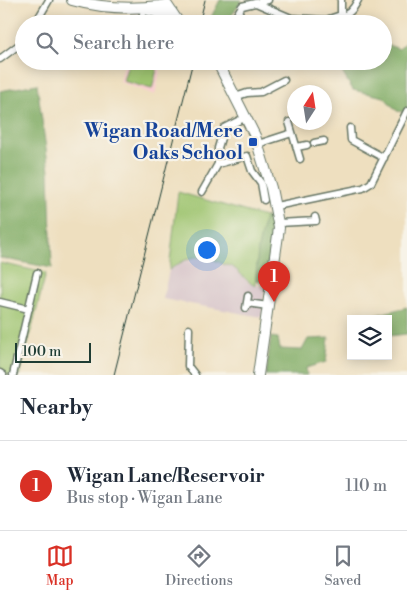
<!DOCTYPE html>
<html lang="en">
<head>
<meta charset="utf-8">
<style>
	:root { --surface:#fff; --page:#f2f2f3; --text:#1f2937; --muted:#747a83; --line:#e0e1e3; --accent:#d93025 }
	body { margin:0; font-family:"Libre Bodoni",serif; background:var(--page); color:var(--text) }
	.controls { position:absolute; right:15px; bottom:15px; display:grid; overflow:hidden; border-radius:0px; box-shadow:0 2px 12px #0003 }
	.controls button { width:45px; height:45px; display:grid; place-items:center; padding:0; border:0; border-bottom:1px solid var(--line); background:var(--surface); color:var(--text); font:25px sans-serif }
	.compass { position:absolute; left:287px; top:85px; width:45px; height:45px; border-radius:50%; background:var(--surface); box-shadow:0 2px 12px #0003; rotate:12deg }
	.scale { position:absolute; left:15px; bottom:12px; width:76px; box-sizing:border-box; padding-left:5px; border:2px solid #1f3d34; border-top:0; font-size:14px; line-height:18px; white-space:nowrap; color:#1f3d34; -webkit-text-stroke:4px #f7f3e8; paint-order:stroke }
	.you { position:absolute; left:206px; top:249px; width:18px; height:18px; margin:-12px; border:4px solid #fff; border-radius:50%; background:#1a73e8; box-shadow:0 0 0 8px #1a73e833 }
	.badge { display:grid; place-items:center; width:32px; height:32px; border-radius:50%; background:var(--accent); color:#fff; font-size:16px; font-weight:700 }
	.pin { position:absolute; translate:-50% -41px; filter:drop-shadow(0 1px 2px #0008) }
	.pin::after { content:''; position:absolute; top:26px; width:18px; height:15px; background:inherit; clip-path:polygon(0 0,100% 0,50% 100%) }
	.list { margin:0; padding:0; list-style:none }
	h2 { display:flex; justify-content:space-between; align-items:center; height:65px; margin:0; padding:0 20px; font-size:21px }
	h2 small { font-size:16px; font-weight:400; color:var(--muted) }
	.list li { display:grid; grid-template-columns:32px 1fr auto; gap:15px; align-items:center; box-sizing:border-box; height:90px; padding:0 20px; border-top:1px solid var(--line) }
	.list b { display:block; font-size:19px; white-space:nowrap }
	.list p { margin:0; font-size:16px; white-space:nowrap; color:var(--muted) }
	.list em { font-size:16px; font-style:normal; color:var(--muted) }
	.icon { flex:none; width:28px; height:28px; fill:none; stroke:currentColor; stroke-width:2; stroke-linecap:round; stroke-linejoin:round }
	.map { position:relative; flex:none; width:407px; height:375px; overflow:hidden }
	.search { position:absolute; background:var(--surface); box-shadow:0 2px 12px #0003; left:15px; right:15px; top:15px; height:55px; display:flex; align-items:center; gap:12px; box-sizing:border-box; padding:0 18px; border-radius:28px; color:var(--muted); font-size:19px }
	.sheet { height:155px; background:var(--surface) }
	nav { display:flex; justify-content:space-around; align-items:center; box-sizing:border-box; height:70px; border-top:1px solid var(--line); background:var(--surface); font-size:14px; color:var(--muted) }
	nav a { display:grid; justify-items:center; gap:2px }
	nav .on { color:var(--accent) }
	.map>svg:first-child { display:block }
</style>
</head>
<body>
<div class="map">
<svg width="407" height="375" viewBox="0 0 407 375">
	<rect width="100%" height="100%" fill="#f7f3e8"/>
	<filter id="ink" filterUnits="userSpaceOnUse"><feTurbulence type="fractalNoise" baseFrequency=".02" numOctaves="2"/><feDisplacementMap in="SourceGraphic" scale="10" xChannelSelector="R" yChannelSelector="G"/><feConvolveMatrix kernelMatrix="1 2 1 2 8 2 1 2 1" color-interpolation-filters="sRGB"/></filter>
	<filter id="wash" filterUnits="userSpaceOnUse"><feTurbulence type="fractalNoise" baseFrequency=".0096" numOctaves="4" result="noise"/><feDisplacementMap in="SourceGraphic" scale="20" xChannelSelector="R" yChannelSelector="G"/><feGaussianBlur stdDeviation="1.12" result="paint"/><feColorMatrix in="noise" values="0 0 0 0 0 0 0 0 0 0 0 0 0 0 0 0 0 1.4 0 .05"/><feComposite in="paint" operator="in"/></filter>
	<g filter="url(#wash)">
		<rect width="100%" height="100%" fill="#eedfbf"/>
		<!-- built -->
		<path fill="#f7cfd0" d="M136 13 155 15 173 24H133Z
			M125 61H162L155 95 120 82Z"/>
		<!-- industrial -->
		<path fill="#d2bdc5" d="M195 256 219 261 235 268 249 283 265 287 262 317 163 299 169 270 190 257Z"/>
		<!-- green -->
		<path fill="#9ec46f" stroke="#5e8052" d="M129 61H159L152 89 123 81Z
			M178 192 265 217 258 248 255 286C246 281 242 274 234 268 231 265 227 266 223 264 200 252 189 256 169 270Z
			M0 263 46 273 20 375H0Z"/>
		<!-- forest -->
		<path fill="#7eaa62" stroke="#4e744b" d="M220 0H242L226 24 209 21Z
			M407 41V113L397 111 384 97 353 90 337 64 322 66 327 61H383V43L399 49Z
			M37 84 49 171 52 268 0 258V91Z
			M265 217 274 219 266 282 256 280 258 248Z
			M407 307V334L388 336V319H371L372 316Z
			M271 337 278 338 280 349 302 350 308 339 329 338 326 362 306 368 307 375H266Z"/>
	</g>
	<g filter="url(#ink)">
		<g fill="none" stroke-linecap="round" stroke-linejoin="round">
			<defs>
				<path id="minor" d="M256 3 291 18 326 20 341 15V0
					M340 16C349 16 354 8 358 0
					M142 19 144 9
					M35 24 49 0
					M231 24 242 6 268 0
					M0 59 24 41
					M235 97 247 93 261 92 284 80
					M289 122 300 159
					M350 128 351 140 384 158
					M314 143 324 141
					M258 144 292 133
					M297 147 307 145
					M218 164 247 156 252 171 261 183 264 200
					M202 192 218 164V148L224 128 246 117
					M276 206 363 188 371 183 407 111
					M278 223 316 221 315 217
					M0 302 29 309
					M247 303 268 306
					M246 308 248 296
					M189 329 188 366 195 375
					M0 373 3 375
					M13 375 37 273"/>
				<path id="highway" d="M72 0C100 8 132 9 160 6
					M160 6 167 5 179 23
					M148 10 163 14 178 24
					M217 61 255 136 271 188 279 228 258 375"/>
			</defs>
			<!-- minor casing -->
			<use href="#minor" stroke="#677665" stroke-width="9"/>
			<!-- highway casing -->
			<use href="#highway" stroke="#677665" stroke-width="12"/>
			<!-- minor -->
			<use href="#minor" stroke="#fff" stroke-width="6"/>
			<!-- highway -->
			<use href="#highway" stroke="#fff" stroke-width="10"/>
			<!-- rail -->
			<path stroke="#1f3d34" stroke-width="1" d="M199 24 205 0
				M114 375 193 61"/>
		</g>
	</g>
	<!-- markers -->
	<rect fill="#1a4fb4" stroke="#f7f3e8" stroke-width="2" x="248" y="137" width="10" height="10" rx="2.5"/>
	<g text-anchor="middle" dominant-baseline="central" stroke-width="4.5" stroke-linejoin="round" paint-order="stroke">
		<!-- transit labels -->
		<g font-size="19" font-weight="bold" fill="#164399" stroke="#f7f3e8" text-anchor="end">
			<text x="243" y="131">Wigan Road/Mere<tspan x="243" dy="22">Oaks School</tspan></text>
		</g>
	</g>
</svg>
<div class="controls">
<button><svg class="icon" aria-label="layers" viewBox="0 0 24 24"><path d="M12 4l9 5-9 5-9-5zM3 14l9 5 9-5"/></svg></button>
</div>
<svg class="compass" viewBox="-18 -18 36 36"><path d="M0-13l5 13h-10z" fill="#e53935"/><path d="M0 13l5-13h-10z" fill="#747a83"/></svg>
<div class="scale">100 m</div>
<div class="you"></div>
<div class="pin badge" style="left:274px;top:302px">1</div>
<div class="search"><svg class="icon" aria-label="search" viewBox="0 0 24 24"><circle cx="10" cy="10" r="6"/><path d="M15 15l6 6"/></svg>Search here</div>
</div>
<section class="sheet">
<h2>Nearby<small></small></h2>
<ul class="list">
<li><span class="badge">1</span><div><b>Wigan Lane/Reservoir</b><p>Bus stop · Wigan Lane</p></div><em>110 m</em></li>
</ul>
</section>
<nav>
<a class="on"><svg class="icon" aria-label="map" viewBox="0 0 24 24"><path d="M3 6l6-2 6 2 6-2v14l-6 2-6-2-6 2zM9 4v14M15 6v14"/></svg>Map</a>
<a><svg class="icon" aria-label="directions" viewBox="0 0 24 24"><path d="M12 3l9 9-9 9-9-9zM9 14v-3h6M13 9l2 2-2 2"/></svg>Directions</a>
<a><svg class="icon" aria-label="saved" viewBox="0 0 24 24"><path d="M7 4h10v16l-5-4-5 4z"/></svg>Saved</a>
</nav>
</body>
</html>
